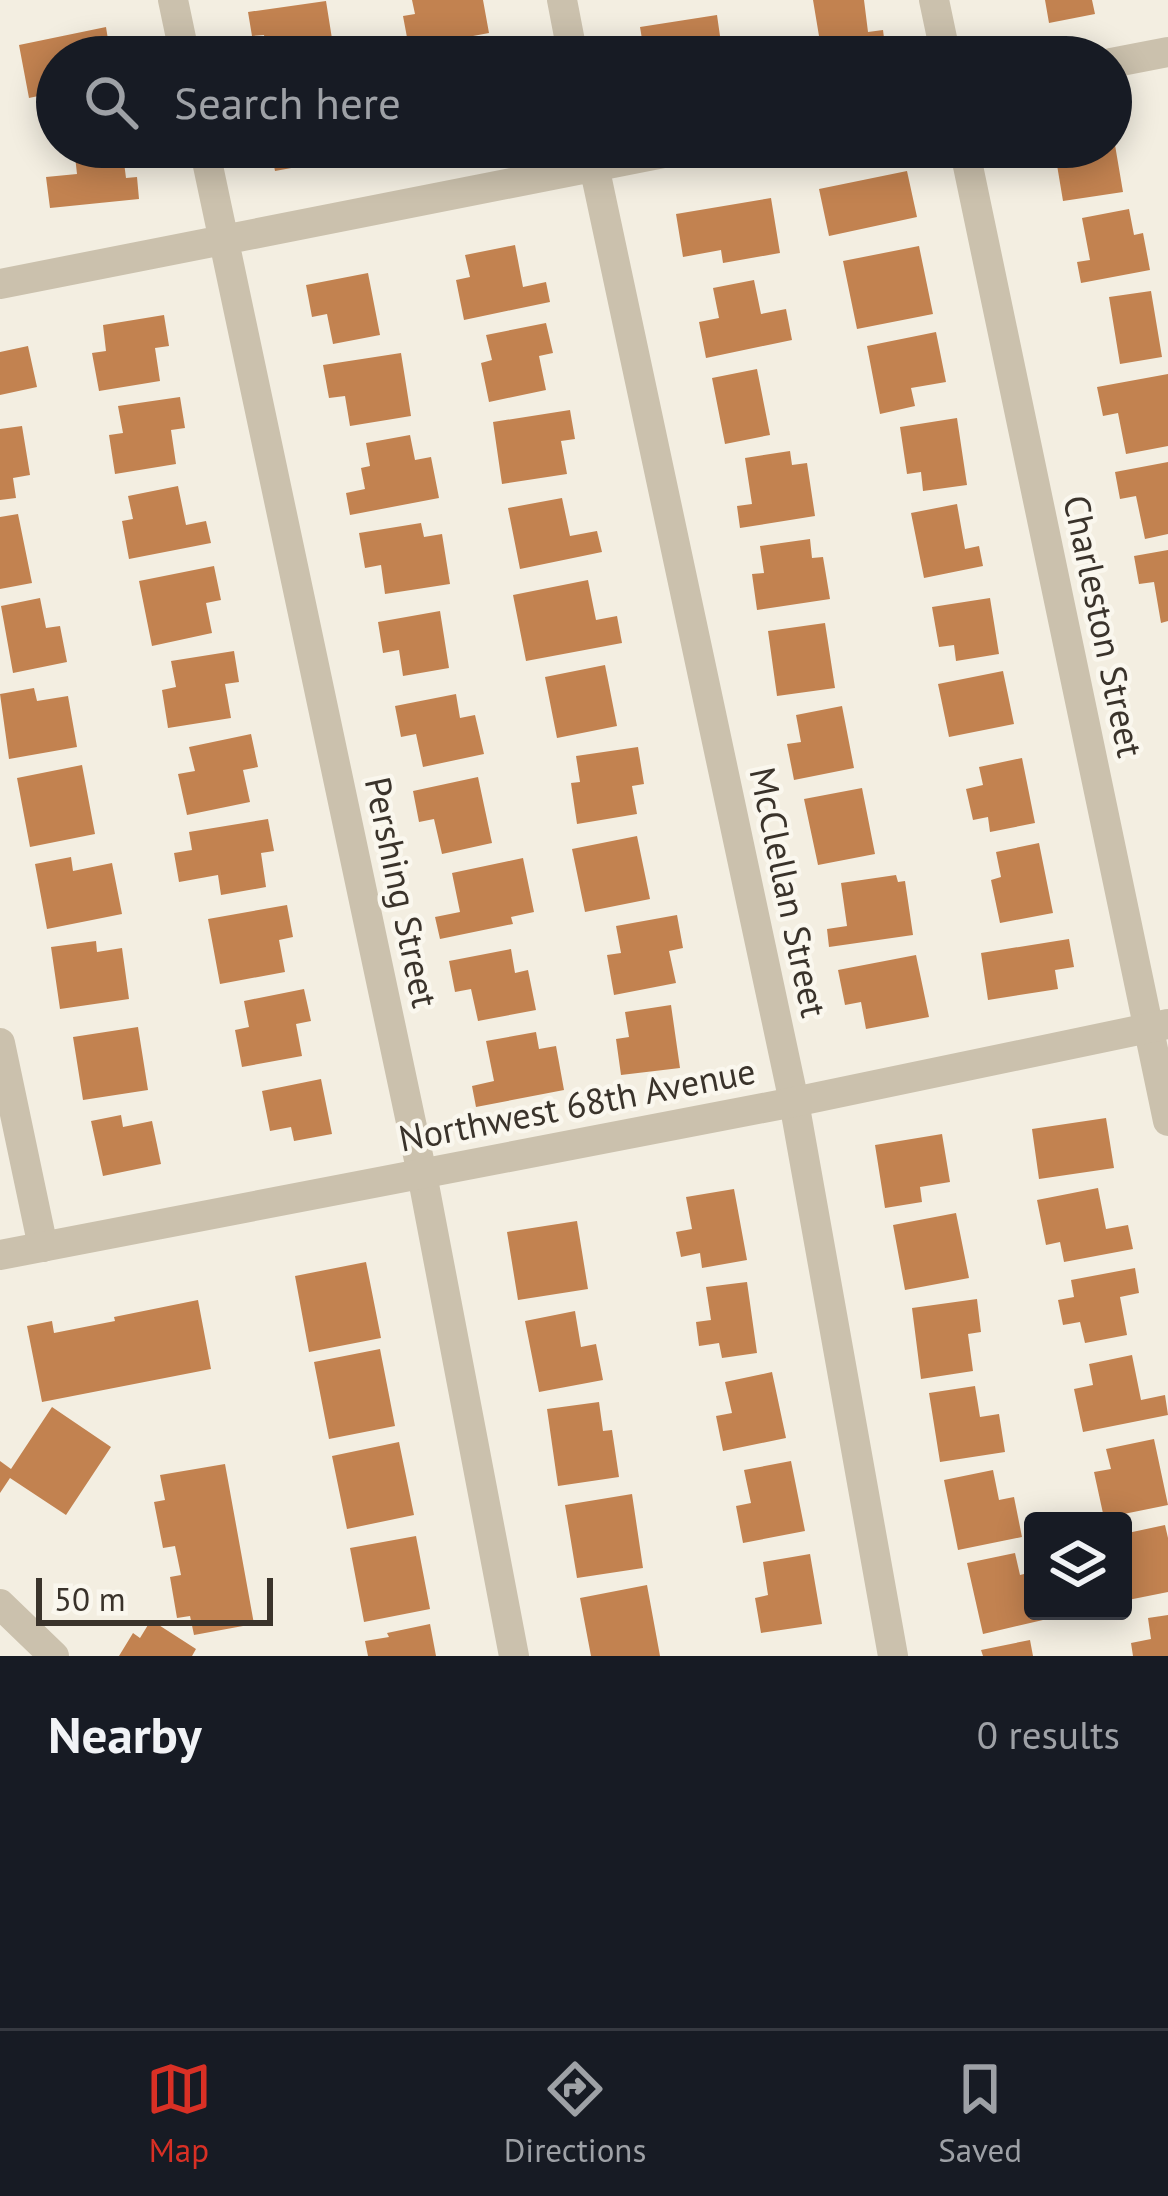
<!DOCTYPE html>
<html lang="en">
<head>
<meta charset="utf-8">
<style>
	:root { --surface:#171b24; --page:#20242c; --text:#f1f3f6; --muted:#9ea1a6; --line:#363941; --accent:#d93025 }
	body { margin:0; font-family:"PT Sans",sans-serif; background:var(--page); color:var(--text) }
	.controls { position:absolute; right:36px; bottom:36px; display:grid; overflow:hidden; border-radius:12px; box-shadow:0 6px 30px #0003 }
	.controls button { width:108px; height:108px; display:grid; place-items:center; padding:0; border:0; border-bottom:3px solid var(--line); background:var(--surface); color:var(--text); font:60px sans-serif }
	.scale { position:absolute; left:36px; bottom:30px; width:237px; box-sizing:border-box; padding-left:12px; border:6px solid #3a332b; border-top:0; font-size:33px; line-height:42px; white-space:nowrap; color:#3a332b; -webkit-text-stroke:9px #faf7ee; paint-order:stroke }
	.list { margin:0; padding:0; list-style:none }
	h2 { display:flex; justify-content:space-between; align-items:center; height:156px; margin:0; padding:0 48px; font-size:51px }
	h2 small { font-size:39px; font-weight:400; color:var(--muted) }
	.icon { flex:none; width:66px; height:66px; fill:none; stroke:currentColor; stroke-width:2; stroke-linecap:round; stroke-linejoin:round }
	.map { position:relative; flex:none; width:1168px; height:1656px; overflow:hidden }
	.search { position:absolute; background:var(--surface); box-shadow:0 6px 30px #0003; left:36px; right:36px; top:36px; height:132px; display:flex; align-items:center; gap:30px; box-sizing:border-box; padding:0 42px; border-radius:66px; color:var(--muted); font-size:45px }
	.sheet { height:372px; background:var(--surface) }
	nav { display:flex; justify-content:space-around; align-items:center; box-sizing:border-box; height:168px; border-top:3px solid var(--line); background:var(--surface); font-size:33px; color:var(--muted) }
	nav a { display:grid; justify-items:center; gap:6px }
	nav .on { color:var(--accent) }
	.map>svg:first-child { display:block }
</style>
</head>
<body>
<div class="map">
<svg width="1168" height="1656" viewBox="0 0 1168 1656">
	<rect width="100%" height="100%" fill="#f3eee1"/>
	<!-- building -->
	<path fill="#c28250" d="M412 0H483L489 33 409 48 403 16 415 14Z
		M813 0H864L868 32 883 30 886 54 864 57H796L794 40 819 36Z
		M1045 0H1092L1095 14 1049 23Z
		M326 1 333 45 320 46 322 57H268L264 35 252 36 248 12Z
		M717 15 723 57H645L640 27Z
		M106 27 110 52 99 54 100 57H57V92L29 98 19 45Z
		M1111 145H1115L1123 192 1063 201 1054 147Z
		M74 147H122L126 178 137 177 139 199 50 208 46 177 77 174Z
		M283 147H395V149L275 171 271 151 283 149Z
		M907 171 917 217 829 236 819 189Z
		M771 198 780 253 723 263 721 250 683 257 676 214Z
		M1129 209 1134 235 1143 233 1150 270 1081 283 1077 262 1090 260 1082 218Z
		M515 245 523 287 546 282 550 302 464 320 456 280 470 277 465 255Z
		M919 246 933 314 857 329 843 261Z
		M368 273 380 335 333 344 327 314 312 317 306 285Z
		M754 280 761 314 786 309 792 340 706 358 699 322 719 318 713 288Z
		M1151 291 1162 357 1120 364 1109 297Z
		M164 315 169 346 155 348 160 381 99 391 92 353 106 351 103 325Z
		M546 323 553 353 539 356 546 390 489 402 481 363 492 360 486 335Z
		M936 332 946 382 911 388 915 406 880 414 867 346Z
		M28 346 37 387 0 395V352Z
		M401 353 411 416 350 426 345 396 329 398 323 365Z
		M757 369 770 435 725 444 712 378Z
		M1168 374V446L1126 454 1118 413 1103 416 1097 387Z
		M180 397 185 428 171 430 176 464 115 474 109 435 123 433 118 406Z
		M570 410 575 439 561 441 567 474 502 484 493 422Z
		M957 418 967 485 923 491 921 472 907 474 900 427Z
		M22 426 30 475 13 478 16 498 0 500V429Z
		M410 435 415 460 431 457 439 498 350 515 346 493 365 489 361 468 370 466 366 443Z
		M790 451 792 465 807 463 815 516 740 528 737 506 752 504 745 458Z
		M1168 462V534L1145 539 1136 496 1120 499 1115 472Z
		M178 486 186 525 206 521 211 543 129 559 122 521 133 519 128 496Z
		M562 498 570 536 597 531 602 552 520 569 508 508Z
		M957 504 965 549 979 546 983 566 924 578 911 513Z
		M18 514 32 583 0 589V517Z
		M421 523 424 537 442 534 450 584 385 594 381 565 365 568 359 533Z
		M810 539 812 558 823 557 830 599 757 610 752 574 764 573 760 546Z
		M1168 550V621L1161 623 1154 582 1139 584 1134 556Z
		M214 566 221 600 206 603 212 633 152 646 139 581Z
		M588 580 596 620 617 616 622 643 526 661 513 595Z
		M40 598 46 628 60 626 67 662 13 673 1 606Z
		M990 598 999 654 956 661 954 645 939 647 932 607Z
		M440 611 449 668 403 676 399 650 383 653 378 622Z
		M825 623 835 688 777 696 768 631Z
		M234 651 239 682 225 684 231 718 168 728 162 690 176 687 171 661Z
		M605 665 617 726 557 738 545 677Z
		M1003 671 1014 724 949 737 938 684Z
		M34 688 37 701 68 696 77 747 9 759 0 694Z
		M456 694 460 718 475 715 484 754 423 767 416 734 401 737 395 706Z
		M842 706 854 768 794 780 787 744 801 742 796 715Z
		M251 734 258 767 243 770 250 802 187 815 178 774 195 771 189 747Z
		M638 747 644 784 632 786 637 814 577 824 571 783 580 782 576 756Z
		M1022 758 1035 823 990 832 988 817 973 820 966 789 983 785 979 767Z
		M82 765 95 834 30 847 17 778Z
		M478 777 492 843 442 854 434 819 419 822 413 791Z
		M862 788 875 854 818 865 804 799Z
		M268 819 274 851 261 853 266 887 221 895 218 875 179 882 174 853 192 850 189 832Z
		M637 836 650 899 585 912 572 849Z
		M1039 843 1053 913 1000 923 991 880 1001 877 996 852Z
		M71 857 73 871 112 863 122 914 47 929 35 864Z
		M523 858 534 912 511 917 513 924 440 939 435 917 460 912 452 873Z
		M896 875 898 882 905 881 913 935 829 947 827 929 847 926 841 883Z
		M287 905 293 937 279 940 285 972 220 984 208 919Z
		M677 915 683 948 669 951 676 983 614 995 607 955 621 953 616 926Z
		M1069 939 1074 967 1055 970 1058 989 988 1000 981 953Z
		M96 941 97 952 122 948 129 999 60 1009 51 947Z
		M511 949 515 973 528 970 536 1010 478 1021 471 989 455 992 449 961Z
		M916 955 929 1017 866 1029 861 1002 845 1005 838 970Z
		M304 989 311 1021 296 1024 302 1056 242 1067 235 1030 249 1027 244 1001Z
		M671 1005 680 1068 621 1075 616 1039 629 1037 625 1012Z
		M138 1027 148 1090 83 1100 73 1037Z
		M536 1032 539 1049 556 1046 564 1090 476 1107 472 1086 494 1081 486 1041Z
		M321 1079 332 1134 294 1141 291 1127 270 1131 262 1091Z
		M121 1115 123 1127 152 1121 161 1164 103 1176 91 1121Z
		M1106 1118 1114 1168 1039 1179 1032 1129Z
		M942 1134 950 1182 920 1187 922 1202 885 1208 875 1145Z
		M1098 1188 1106 1229 1128 1225 1133 1249 1064 1262 1060 1242 1046 1245 1037 1200Z
		M734 1189 747 1260 702 1268 700 1253 681 1257 676 1232 692 1229 686 1197Z
		M956 1213 969 1278 905 1290 893 1225Z
		M577 1221 588 1289 518 1300 507 1232Z
		M366 1262 381 1338 309 1352 295 1276Z
		M1135 1268 1139 1293 1120 1297 1127 1335 1085 1343 1080 1322 1063 1325 1058 1300 1074 1297 1071 1280Z
		M747 1282 757 1353 722 1358 719 1343 699 1346 696 1322 711 1320 706 1287Z
		M977 1299 981 1332 968 1334 973 1371 921 1379 912 1308Z
		M198 1300 211 1369 42 1402 27 1326 52 1321 54 1333 115 1321 114 1317Z
		M575 1311 581 1347 596 1344 603 1380 539 1392 525 1321Z
		M380 1349 395 1426 329 1439 314 1362Z
		M1132 1355 1141 1400 1165 1395 1168 1415 1083 1432 1074 1389 1093 1385 1089 1364Z
		M772 1372 786 1438 723 1451 716 1416 732 1413 725 1382Z
		M975 1386 980 1417 999 1414 1005 1452 940 1462 929 1393Z
		M599 1402 603 1431 612 1430 619 1477 558 1486 547 1409Z
		M52 1407 111 1447 66 1515 10 1478 0 1493V1461L11 1469Z
		M1154 1439 1168 1505 1104 1518 1094 1472 1111 1469 1106 1449Z
		M399 1442 414 1515 347 1529 332 1456Z
		M791 1461 805 1531 743 1543 736 1506 751 1503 744 1470Z
		M225 1464 254 1624 194 1635 190 1616 177 1618 170 1577 181 1575 175 1546 163 1548 154 1502 165 1500 160 1475Z
		M993 1470 999 1500 1014 1497 1022 1537 958 1550 944 1480Z
		M632 1494 643 1568 577 1578 565 1505Z
		M1165 1525 1168 1538V1592L1123 1601V1555L1127 1554 1123 1534Z
		M416 1536 430 1609 364 1622 350 1548Z
		M1015 1553 1020 1575 1032 1572 1033 1611H1041L1043 1620 983 1634 967 1563Z
		M810 1554 822 1624 761 1633 755 1598 768 1595 763 1562Z
		M647 1585 660 1656H591L580 1598Z
		M1168 1615V1656H1133L1131 1643 1151 1639 1148 1618Z
		M151 1620 196 1649 192 1656H119L133 1633 140 1638Z
		M430 1624 436 1656H368L365 1641 389 1637 387 1633Z
		M1030 1640 1033 1656H983L981 1650Z"/>
	<g fill="none" stroke-linecap="round" stroke-linejoin="round">
		<!-- minor -->
		<path stroke="#cbc1ad" stroke-width="30" d="M173 0 185 57
			M562 0 573 57
			M934 0 946 57
			M1111 63 1168 52
			M204 147 422 1174 514 1656
			M590 147 794 1102 893 1656
			M964 147 1168 1121
			M0 284 694 147
			M0 1043 43 1247
			M0 1604 54 1656"/>
		<!-- tertiary -->
		<path stroke="#cbc1ad" stroke-width="30" d="M0 1255 794 1102 1168 1024"/>
	</g>
	<g text-anchor="middle" dominant-baseline="central" stroke-width="9" stroke-linejoin="round" paint-order="stroke">
		<!-- street labels -->
		<g font-size="36" fill="#3a332b" stroke="#faf7ee">
			<text transform="translate(1104 626) rotate(78)">Charleston Street</text>
			<text transform="translate(402 892) rotate(78)">Pershing Street</text>
			<text transform="translate(789 892) rotate(78)">McClellan Street</text>
			<text transform="translate(577 1104) rotate(-11)">Northwest 68th Avenue</text>
		</g>
	</g>
</svg>
<div class="controls">
<button><svg class="icon" aria-label="layers" viewBox="0 0 24 24"><path d="M12 4l9 5-9 5-9-5zM3 14l9 5 9-5"/></svg></button>
</div>
<div class="scale">50 m</div>
<div class="search"><svg class="icon" aria-label="search" viewBox="0 0 24 24"><circle cx="10" cy="10" r="6"/><path d="M15 15l6 6"/></svg>Search here</div>
</div>
<section class="sheet">
<h2>Nearby<small>0 results</small></h2>
<ul class="list">
</ul>
</section>
<nav>
<a class="on"><svg class="icon" aria-label="map" viewBox="0 0 24 24"><path d="M3 6l6-2 6 2 6-2v14l-6 2-6-2-6 2zM9 4v14M15 6v14"/></svg>Map</a>
<a><svg class="icon" aria-label="directions" viewBox="0 0 24 24"><path d="M12 3l9 9-9 9-9-9zM9 14v-3h6M13 9l2 2-2 2"/></svg>Directions</a>
<a><svg class="icon" aria-label="saved" viewBox="0 0 24 24"><path d="M7 4h10v16l-5-4-5 4z"/></svg>Saved</a>
</nav>
</body>
</html>
